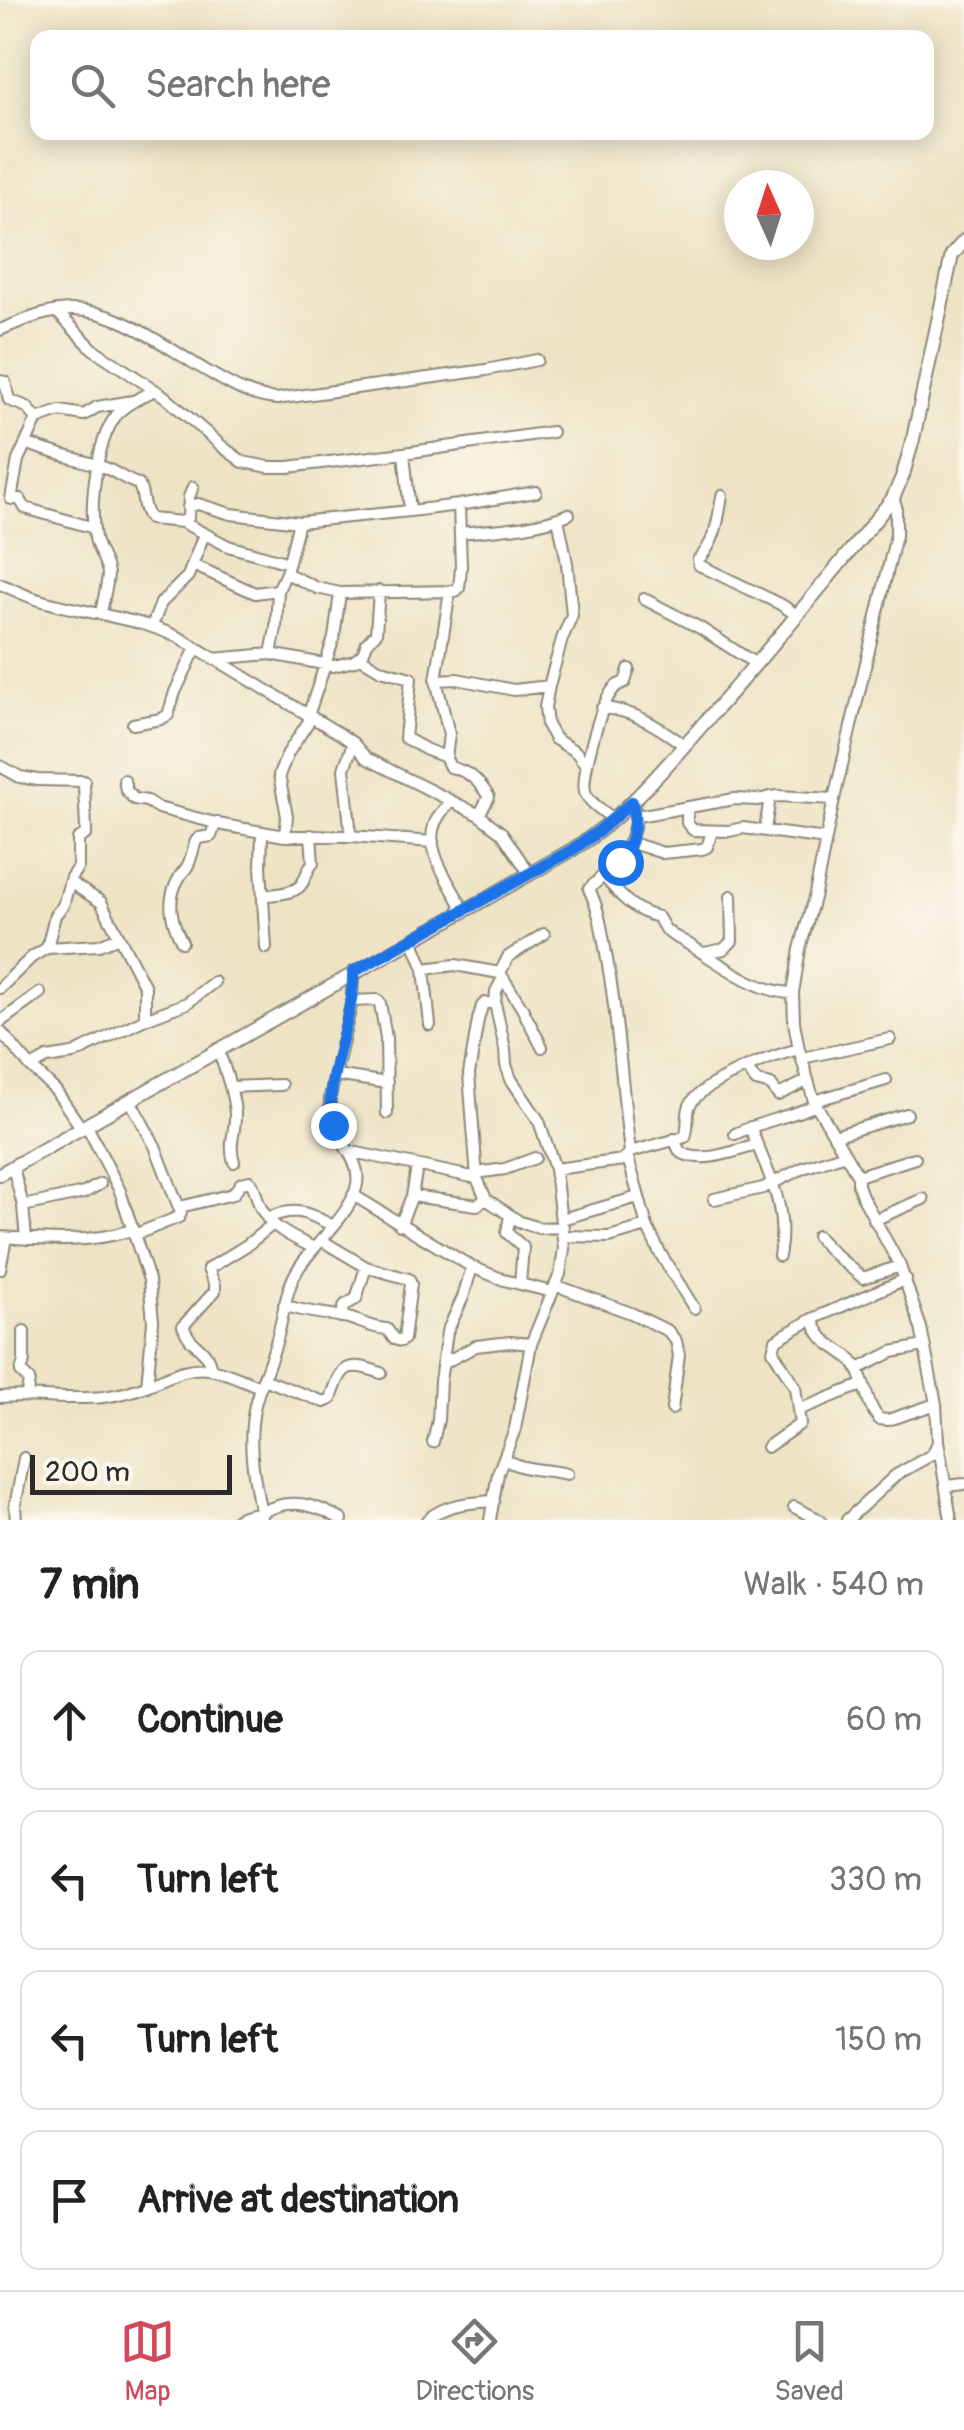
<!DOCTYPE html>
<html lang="en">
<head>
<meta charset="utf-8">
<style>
	:root { --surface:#fff; --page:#f6f6f6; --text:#222; --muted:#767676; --line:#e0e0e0; --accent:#d1495b }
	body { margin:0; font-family:Pangolin,sans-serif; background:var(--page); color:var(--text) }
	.compass { position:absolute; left:724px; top:170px; width:90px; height:90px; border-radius:50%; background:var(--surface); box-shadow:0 5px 25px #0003; rotate:357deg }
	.scale { position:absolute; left:30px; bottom:25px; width:202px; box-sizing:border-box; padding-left:10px; border:5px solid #2b2b2b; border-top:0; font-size:28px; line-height:35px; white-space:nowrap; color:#2b2b2b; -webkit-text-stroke:8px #fbf7ec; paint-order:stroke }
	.stop { position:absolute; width:30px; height:30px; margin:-22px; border:8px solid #1a73e8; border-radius:50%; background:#fff }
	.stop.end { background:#1a73e8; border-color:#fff; box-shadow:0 2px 10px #0008 }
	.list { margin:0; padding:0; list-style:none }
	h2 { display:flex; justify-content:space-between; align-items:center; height:130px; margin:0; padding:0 40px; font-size:42px }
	h2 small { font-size:32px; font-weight:400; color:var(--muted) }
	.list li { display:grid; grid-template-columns:65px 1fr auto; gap:30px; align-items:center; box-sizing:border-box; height:140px; margin:0 20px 20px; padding:0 20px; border:2px solid var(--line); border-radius:20px }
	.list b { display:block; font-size:38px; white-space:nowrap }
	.list em { font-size:32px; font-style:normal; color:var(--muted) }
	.icon { flex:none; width:55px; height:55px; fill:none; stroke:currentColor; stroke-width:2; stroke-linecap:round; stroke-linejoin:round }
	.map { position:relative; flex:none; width:964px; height:1520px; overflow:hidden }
	.search { position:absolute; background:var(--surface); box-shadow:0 5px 25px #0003; left:30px; right:30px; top:30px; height:110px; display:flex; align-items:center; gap:25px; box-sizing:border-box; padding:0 35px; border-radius:20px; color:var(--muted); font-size:38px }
	.sheet { height:770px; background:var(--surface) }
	nav { display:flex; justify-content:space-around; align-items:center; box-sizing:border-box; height:140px; border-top:2px solid var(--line); background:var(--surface); font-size:28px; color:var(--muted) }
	nav a { display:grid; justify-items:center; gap:5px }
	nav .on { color:var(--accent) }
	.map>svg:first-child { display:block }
</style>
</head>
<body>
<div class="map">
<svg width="964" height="1520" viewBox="0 0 964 1520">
	<rect width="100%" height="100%" fill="#fbf7ec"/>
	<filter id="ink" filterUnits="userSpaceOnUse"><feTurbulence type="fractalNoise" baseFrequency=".01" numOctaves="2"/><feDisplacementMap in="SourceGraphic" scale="20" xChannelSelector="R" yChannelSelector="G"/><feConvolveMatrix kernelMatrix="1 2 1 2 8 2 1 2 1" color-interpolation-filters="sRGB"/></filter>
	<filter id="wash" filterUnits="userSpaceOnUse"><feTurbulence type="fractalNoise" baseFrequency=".0048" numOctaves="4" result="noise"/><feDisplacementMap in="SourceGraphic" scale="40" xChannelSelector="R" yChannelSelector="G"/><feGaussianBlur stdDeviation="2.25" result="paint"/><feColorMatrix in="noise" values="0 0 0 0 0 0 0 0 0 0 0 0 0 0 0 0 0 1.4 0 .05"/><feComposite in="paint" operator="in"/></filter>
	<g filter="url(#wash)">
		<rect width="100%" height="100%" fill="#eee3c4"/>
	</g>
	<g filter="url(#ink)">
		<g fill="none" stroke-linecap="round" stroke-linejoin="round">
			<defs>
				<path id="minor" d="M56 311 93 349 164 396 224 448 243 462 269 467H288L404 453 552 432
					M0 330C19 322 38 314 59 311 113 302 167 349 212 374 232 386 252 397 276 399L486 370 537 360
					M0 381 5 382 9 400 27 407 37 419
					M26 443C50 453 75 458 100 466 114 470 124 480 138 484 145 494 140 506 150 519L182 522 228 546 289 563
					M404 453 410 511 459 505 536 492
					M722 496C718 520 716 542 698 560L699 565 780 604 797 615
					M893 498 896 506V535L834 799 815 894 800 949 793 993 794 1022 799 1049 814 1101 858 1176V1185L862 1196 900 1266 921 1328 936 1404 938 1441 951 1520
					M188 507 198 504 231 514 299 522 410 511
					M558 518 567 563 572 615 562 639 549 686 545 707 547 725 555 739 576 752 586 765
					M182 522 188 518 189 497 193 487
					M94 528 25 508 20 499H11L18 460 37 419 60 411 84 415 97 407 133 401
					M461 533C496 529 536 528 569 514
					M193 565 255 593 278 590
					M286 573 317 588 340 593 456 591 459 588 461 568 459 505
					M0 584C12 589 24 595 36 599 84 614 134 616 180 638L340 734 353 743 366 758 479 815 502 833 529 873
					M450 591 436 680 449 734 446 759 450 767C470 772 478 780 489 797L479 815
					M644 599 700 628 756 664
					M101 614C103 601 107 587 108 575 108 563 97 551 95 538 89 505 96 434 121 410 131 401 143 396 155 390
					M152 626 161 603 188 576 204 534
					M271 654 276 628 278 590 286 573 299 522
					M359 657 381 670 411 678 405 738 427 750 446 757
					M213 659 271 654 334 666 354 661 363 654 367 643 376 633 379 591
					M436 680 457 679 514 690 549 686
					M602 708C634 710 659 727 684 745
					M308 716 334 638 340 593
					M133 724 161 719 168 715 175 692 196 648
					M0 766 20 777 38 780 84 781C84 799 86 816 86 834L78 839V867L71 877 63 906 55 915 47 948
					M124 780 126 790 134 799 147 801 158 808 223 825 285 836H351L433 842
					M450 802C443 810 435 819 433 830 428 855 450 883 461 905L459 912
					M687 807V823L693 830 729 831 743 828 826 839
					M637 816 735 799 757 800 778 796 834 799
					M613 819C605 812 588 803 585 791 581 775 601 704 612 691 616 685 618 685 625 682L629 669
					M765 830 770 797
					M262 833 261 866 266 948
					M285 836 287 816 279 775 288 753 311 718
					M351 836 344 769 353 743
					M629 842 663 853 702 849 707 847 712 832
					M604 876C619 895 634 912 658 917L665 929 672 935C709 953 751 993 793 993
					M263 896C273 894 291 894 299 887 306 881 306 870 313 863L311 835
					M412 939 424 969 430 1025
					M182 942C171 921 166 900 179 878 183 870 184 873 188 865 192 857 193 848 196 841L199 838 211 836 216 822
					M704 953 724 949 732 941 731 896
					M424 969 455 965 500 973 522 1008 542 1047
					M500 973 508 957 544 934
					M0 988 32 957 47 948 99 945 119 937
					M352 1001 377 1000 380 1003 386 1038 387 1113
					M495 1003H485L482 1006 478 1020 469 1074 477 1178 486 1199 520 1222 539 1228 563 1227
					M145 1019 187 1003 214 982
					M0 1022 40 993
					M0 1031 31 1067 56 1091 82 1129
					M218 1049C225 1070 233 1091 235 1113 236 1132 228 1142 234 1162
					M802 1058 890 1039
					M31 1067 47 1058 73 1054 145 1019V987L101 902 71 883
					M747 1069 756 1081 771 1085 778 1095 807 1081
					M335 1075 387 1083
					M230 1087 281 1085
					M130 1100 155 1146 181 1213 179 1217 134 1235
					M814 1101 886 1080
					M87 1126 120 1191 149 1280 153 1321 147 1386
					M750 1127C767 1171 789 1207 779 1256
					M735 1134C762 1121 789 1117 816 1105
					M834 1136 907 1114
					M674 1139 680 1152C703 1165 733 1151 757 1145
					M348 1151 477 1178
					M630 1152 685 1137C689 1127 686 1115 690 1105 701 1082 775 1055 799 1049
					M628 1158 647 1226 660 1253 694 1308
					M13 1167 23 1206 26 1239
					M555 1169 624 1160 630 1152C622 1090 619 1027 608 965 603 939 601 913 589 889L627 853 637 816 632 802
					M476 1173 505 1169 535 1158
					M858 1176 915 1158
					M353 1195 472 1267 504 1280 552 1292
					M412 1196 477 1205 486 1199
					M714 1199 763 1188 803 1168 845 1154
					M23 1206 84 1193 100 1184
					M180 1207 233 1194 241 1183 250 1181C257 1190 256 1200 262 1210 272 1229 296 1239 314 1248
					M510 1215 507 1233 523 1247 520 1284
					M267 1218C296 1206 306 1212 333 1226
					M562 1219 638 1197
					M874 1220 923 1199
					M400 1225 412 1196 417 1167
					M564 1236 609 1237 647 1226
					M817 1236C830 1253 847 1264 863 1278L900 1266
					M0 1237C48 1240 86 1244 132 1230
					M0 1269 6 1238
					M555 1285 631 1313 668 1331 676 1341 679 1355 672 1409
					M284 1305C305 1313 327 1313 348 1318 362 1322 372 1328 387 1329L394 1339 401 1341 404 1339 411 1284 409 1279 366 1267 321 1240
					M341 1317 345 1305 356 1299 366 1267
					M812 1319C816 1327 818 1334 825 1340 836 1350 848 1353 856 1366 866 1383 866 1404 879 1419L888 1420 936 1404
					M24 1331V1361L21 1372 29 1380 27 1395
					M442 1364 476 1346 510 1342 531 1344
					M211 1369C206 1344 191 1349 183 1326L215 1291V1285L208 1269 247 1245 273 1224
					M858 1369 892 1352 924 1346
					M263 1379 324 1402 331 1399C342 1366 346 1360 381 1373
					M0 1397C34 1394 68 1401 103 1397 118 1395 134 1391 148 1385 169 1377 186 1366 208 1369 226 1371 244 1381 260 1387
					M799 1409C821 1403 841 1391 864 1385
					M433 1442 438 1420 440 1381 447 1332 463 1297 472 1267
					M767 1447 800 1424 795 1387 773 1351 776 1340 812 1319 906 1279
					M504 1459C523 1471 546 1469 567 1474
					M946 1486 964 1484
					M794 1507 820 1520
					M16 1520 15 1507 24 1458
					M236 1520C244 1514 249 1515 258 1513 268 1510 278 1504 289 1504 307 1502 327 1511 342 1520
					M262 1520C255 1481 246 1445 255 1405 260 1383 271 1362 277 1339 284 1315 285 1288 300 1266 316 1242 352 1214 357 1184 361 1159 338 1142 331 1120 329 1113 330 1105 330 1097L352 1001 353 972
					M427 1520C446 1503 470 1503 494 1501
					M490 1520 498 1473 515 1429 531 1344 560 1274 564 1249 555 1169 539 1121 511 1079 506 1065 505 1049 495 1003 496 991 503 978
					M847 1520 896 1475 933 1454 938 1442"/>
				<path id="major" d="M0 1174 572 850C625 817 664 768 705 722 770 649 832 574 893 498L903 475 913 439 952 255 964 241"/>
			</defs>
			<!-- minor casing -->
			<use href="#minor" stroke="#8c8778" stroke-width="14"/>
			<!-- major casing -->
			<use href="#major" stroke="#8c8778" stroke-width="16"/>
			<!-- minor -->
			<use href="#minor" stroke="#fff" stroke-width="10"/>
			<!-- major -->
			<use href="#major" stroke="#fff" stroke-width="12"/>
		</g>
	</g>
	<g fill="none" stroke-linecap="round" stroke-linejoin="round" filter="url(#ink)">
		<!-- route -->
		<path stroke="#1a73e8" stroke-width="12" d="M333 1125C321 1083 355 1020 353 972L572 850 599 831 632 802C638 821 632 846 620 862"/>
	</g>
</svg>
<svg class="compass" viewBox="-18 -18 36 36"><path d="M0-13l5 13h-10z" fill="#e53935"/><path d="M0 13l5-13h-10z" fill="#767676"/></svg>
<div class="scale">200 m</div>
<div class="stop" style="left:620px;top:862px"></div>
<div class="stop end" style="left:333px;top:1125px"></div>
<div class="search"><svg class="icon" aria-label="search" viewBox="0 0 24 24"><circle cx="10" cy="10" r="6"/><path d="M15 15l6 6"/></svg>Search here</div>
</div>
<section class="sheet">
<h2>7 min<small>Walk · 540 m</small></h2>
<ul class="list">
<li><svg class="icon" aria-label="ahead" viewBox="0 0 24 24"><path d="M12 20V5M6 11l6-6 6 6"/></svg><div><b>Continue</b></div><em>60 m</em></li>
<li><svg class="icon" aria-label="left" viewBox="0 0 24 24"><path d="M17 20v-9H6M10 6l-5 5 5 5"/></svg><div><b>Turn left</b></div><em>330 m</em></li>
<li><svg class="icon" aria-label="left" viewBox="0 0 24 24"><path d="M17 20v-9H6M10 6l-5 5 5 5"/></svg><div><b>Turn left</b></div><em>150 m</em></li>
<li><svg class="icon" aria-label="arrive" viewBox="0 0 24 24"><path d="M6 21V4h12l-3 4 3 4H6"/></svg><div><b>Arrive at destination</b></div></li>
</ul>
</section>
<nav>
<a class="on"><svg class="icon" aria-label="map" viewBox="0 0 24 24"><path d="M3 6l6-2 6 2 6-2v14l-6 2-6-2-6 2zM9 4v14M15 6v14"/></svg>Map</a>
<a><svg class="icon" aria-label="directions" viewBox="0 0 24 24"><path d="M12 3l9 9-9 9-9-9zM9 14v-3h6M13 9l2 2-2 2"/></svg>Directions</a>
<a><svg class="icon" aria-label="saved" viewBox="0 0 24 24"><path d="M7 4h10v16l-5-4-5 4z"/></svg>Saved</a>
</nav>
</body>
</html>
